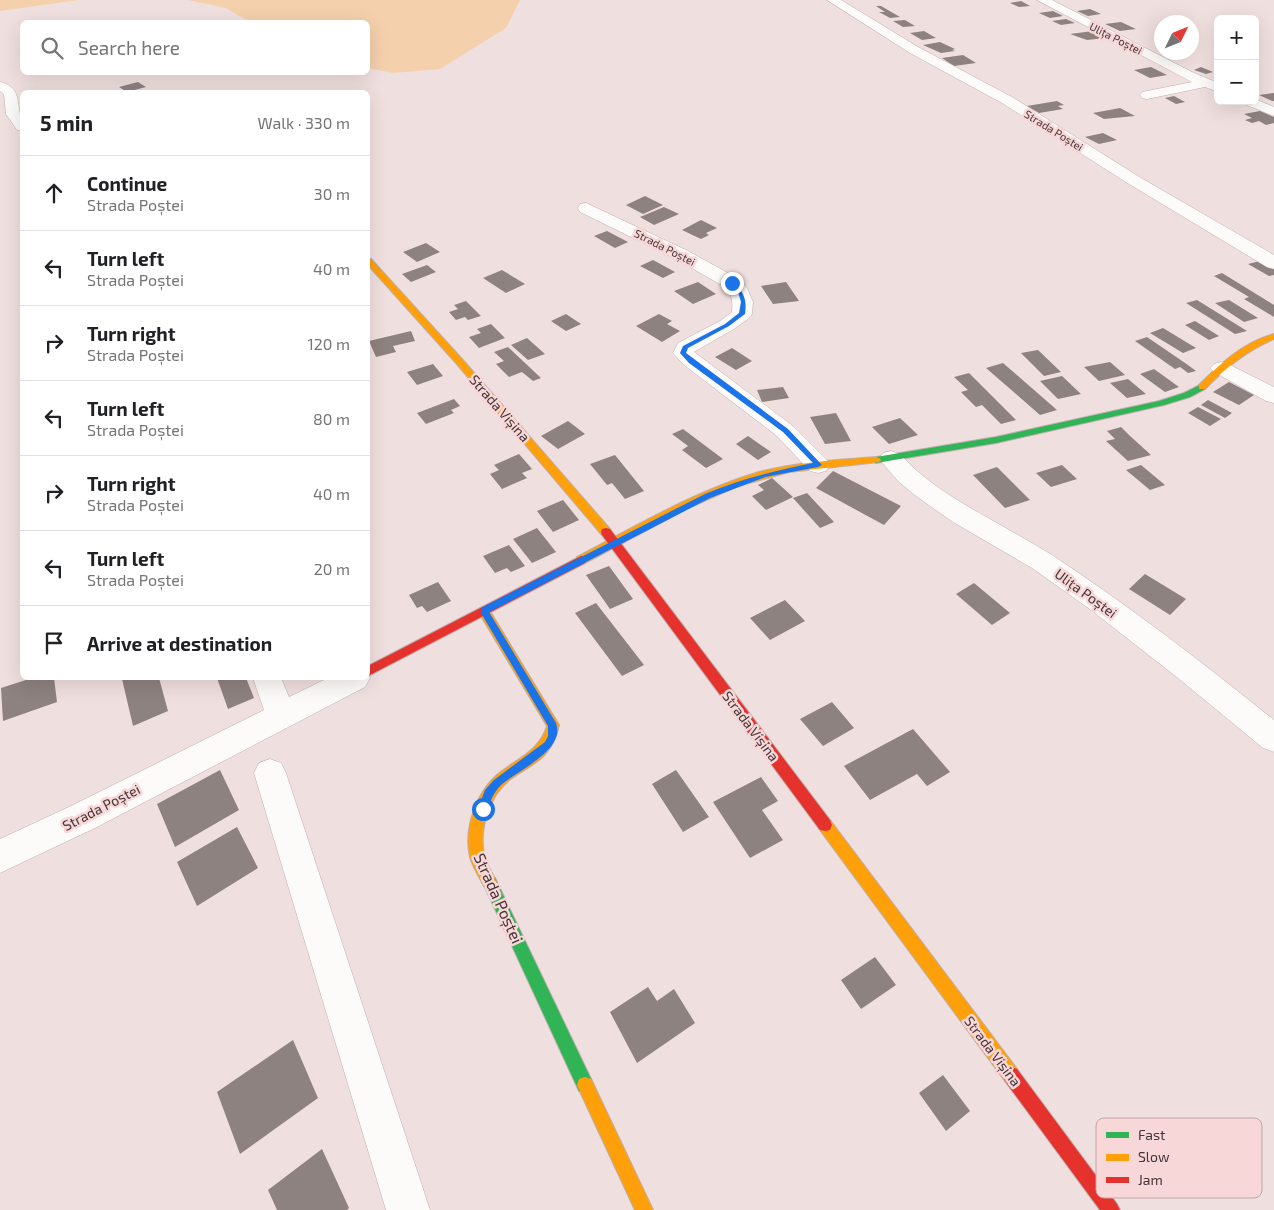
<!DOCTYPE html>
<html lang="en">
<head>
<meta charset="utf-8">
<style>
	:root { --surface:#fff; --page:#f2f2f2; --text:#202124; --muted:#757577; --line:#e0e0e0 }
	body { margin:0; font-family:"Exo 2",sans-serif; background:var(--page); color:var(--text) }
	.controls { position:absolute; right:15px; top:15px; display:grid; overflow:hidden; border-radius:8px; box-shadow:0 5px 20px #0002 }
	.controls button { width:45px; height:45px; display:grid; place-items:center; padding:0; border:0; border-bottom:1px solid var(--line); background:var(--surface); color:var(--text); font:25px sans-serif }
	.compass { position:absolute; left:1154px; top:15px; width:45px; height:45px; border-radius:50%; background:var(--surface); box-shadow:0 5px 20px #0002; rotate:47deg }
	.stop { position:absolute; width:15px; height:15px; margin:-11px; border:4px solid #1a73e8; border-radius:50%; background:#fff }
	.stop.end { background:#1a73e8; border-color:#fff; box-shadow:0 1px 5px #0008 }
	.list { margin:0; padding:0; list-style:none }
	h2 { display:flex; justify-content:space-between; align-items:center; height:65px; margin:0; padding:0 20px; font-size:21px }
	h2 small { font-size:16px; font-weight:400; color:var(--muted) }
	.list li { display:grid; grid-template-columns:32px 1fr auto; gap:15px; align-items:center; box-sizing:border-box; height:75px; padding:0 20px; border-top:1px solid var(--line) }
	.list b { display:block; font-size:19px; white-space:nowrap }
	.list p { margin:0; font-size:16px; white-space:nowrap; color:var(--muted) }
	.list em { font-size:16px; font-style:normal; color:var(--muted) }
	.icon { flex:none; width:28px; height:28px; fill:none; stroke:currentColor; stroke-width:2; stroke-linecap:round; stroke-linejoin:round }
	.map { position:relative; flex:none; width:1274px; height:1210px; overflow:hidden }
	.search { position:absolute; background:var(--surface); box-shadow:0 5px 20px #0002; left:20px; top:20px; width:350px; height:55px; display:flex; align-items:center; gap:12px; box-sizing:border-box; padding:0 18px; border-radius:8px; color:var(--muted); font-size:19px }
	.panel { position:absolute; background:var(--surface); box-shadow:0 5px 20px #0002; left:20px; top:90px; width:350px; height:590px; border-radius:8px }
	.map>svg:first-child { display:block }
</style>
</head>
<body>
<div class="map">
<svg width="1274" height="1210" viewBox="0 0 1274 1210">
	<rect width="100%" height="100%" fill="#f0dfdf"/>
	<!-- green -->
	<path fill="#f4d0ac" d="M0 0H79L0 11Z
		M188 0H520L506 28 440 69 393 73 368 68V22H250L226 8Z"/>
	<!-- building -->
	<path fill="#8e8280" d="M1021 1 1030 6 1019 7 1010 3Z
		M876 6H881L900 17 890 18 879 12H885Z
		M1090 9 1101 14 1088 16 1077 11Z
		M1053 11 1063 16 1050 18 1039 13Z
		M1066 19 1075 23 1061 25 1052 21Z
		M905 20 915 26 903 27 893 21Z
		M1121 22 1136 29 1120 31 1105 24Z
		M924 31 936 38 922 40 910 33Z
		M1093 31 1106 38 1087 40 1070 34Z
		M940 42 955 49 952 50 955 51 941 53 923 45Z
		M963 55 976 63 954 66 942 58Z
		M1151 67 1167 75 1150 78 1134 70Z
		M1201 67 1213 72 1206 74 1194 70Z
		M138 82 146 87 127 92 119 87Z
		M1274 93V101H1272L1259 95Z
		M1174 96 1185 102 1176 104 1165 98Z
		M1057 101 1064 105 1058 106 1063 109 1039 113 1027 106Z
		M1120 108 1135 116 1104 119 1093 113Z
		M1260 111 1274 117V123L1266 125 1259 121 1252 123 1245 120 1252 118 1244 114Z
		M1103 133 1117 140 1099 144 1085 137Z
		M645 196 663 205 643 214 626 205Z
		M664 207 679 214 654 225 640 217Z
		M701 220 717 228 706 233 709 235 701 239 682 230Z
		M607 231 628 242 615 248 594 236Z
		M426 243 440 252 417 262 403 252Z
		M653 260 675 272 663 278 640 266Z
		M1264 260 1274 266V275L1269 276 1248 264Z
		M427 265 436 272 411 282 402 274Z
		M502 270 525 284 506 293 483 278Z
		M1222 273 1274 305V317L1244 299 1249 297 1214 276Z
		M698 282 716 294 693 304 674 291Z
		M786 282 799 301 773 304 761 286Z
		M1197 300 1247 331 1235 334 1186 303Z
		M1229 300 1258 318 1244 322 1215 303Z
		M466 301 481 316 468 320 465 317 456 320 449 312 458 309 454 305Z
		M566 314 581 324 566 331 551 321Z
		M659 314 672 321 667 324 680 331 662 342 636 326Z
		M1195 321 1219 336 1209 340 1185 325Z
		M491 324 505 338 479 348 469 337 481 333 477 329Z
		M1163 328 1196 348 1183 353 1150 333Z
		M411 331 415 341 393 346 396 352 376 357 369 341Z
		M1147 337 1188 365 1196 371 1188 373 1180 367 1175 369 1135 341Z
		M527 338 545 354 528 360 511 345Z
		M508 347 541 378 533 381 522 372 509 377 496 364 504 361 494 352Z
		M732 348 752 361 736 370 715 357Z
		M1038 350 1061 372 1044 376 1021 353Z
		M1110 362 1125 375 1099 381 1084 367Z
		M1003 363 1057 410 1040 415 986 368Z
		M433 364 443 376 417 385 407 372Z
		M1154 369 1179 387 1165 392 1140 374Z
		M969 373 1016 420 1001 424 982 405 976 407 961 392 968 390 954 377Z
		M1062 376 1081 394 1058 399 1040 381Z
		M1128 379 1146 394 1127 398 1110 383Z
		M1229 382 1254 395 1239 405 1213 392Z
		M783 387 789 398 762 402 757 390Z
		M454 399 460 406 451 410 454 413 426 424 417 413Z
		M1208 400 1232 413 1225 418 1201 405Z
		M1198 407 1221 419 1210 426 1188 413Z
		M836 413 851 441 825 444 810 417Z
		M900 418 918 435 889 444 872 427Z
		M568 421 585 434 558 449 541 436Z
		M1121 427 1129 435 1151 455 1128 461 1106 441 1115 439 1107 431Z
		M683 429 723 459 706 468 682 450 688 446 672 434Z
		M748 436 771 452 758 460 736 444Z
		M519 454 532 469 522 473 527 478 502 489 490 474 499 470 494 465Z
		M615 455 644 491 625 499 612 483 607 485 590 464Z
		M1062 465 1077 479 1051 487 1036 473Z
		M1141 465 1165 485 1150 490 1126 470Z
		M997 467 1030 500 1005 508 973 475Z
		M833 471 901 506 884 525 816 488Z
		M772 478 793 497 766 510 752 496 764 490 758 485Z
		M807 493 834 522 820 528 793 498Z
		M563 500 579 520 553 532 537 511Z
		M537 528 556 552 532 563 513 539Z
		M509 545 525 566 511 572 507 568 495 573 483 556Z
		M609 566 633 599 610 609 586 575Z
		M1145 574 1186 599 1170 615 1129 589Z
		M438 582 451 601 427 612 422 606 417 608 409 595Z
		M974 583 1010 613 992 625 956 594Z
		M785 600 805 621 770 640 750 618Z
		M596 603 644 665 622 676 575 613Z
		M32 678H54L57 702 3 721 1 688Z
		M126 678H159L168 711 133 726 122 679Z
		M217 678H246L254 698 228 709Z
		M832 702 854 728 823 746 800 719Z
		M913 729 950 772 927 786 917 774 870 800 844 766Z
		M220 770 239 810 175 847 157 804Z
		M676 770 709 817 683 832 652 784Z
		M761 777 778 801 762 810 783 840 750 858 713 802Z
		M237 827 258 868 197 906 177 862Z
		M875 957 896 985 861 1009 841 980Z
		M648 987 657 1001 674 989 695 1023 637 1063 610 1012Z
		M293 1040 318 1098 240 1154 217 1092Z
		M943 1075 970 1111 946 1131 919 1093Z
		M322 1149 349 1208 347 1210H277L268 1190Z"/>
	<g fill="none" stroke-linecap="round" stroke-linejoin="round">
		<defs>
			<path id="street" d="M827 0H841L918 47 1012 97 1141 178 1274 255V269L1267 267 1129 184 1002 103 910 53Z
				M1037 0H1052L1192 72 1218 83V92L1205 87 1147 99 1142 98 1140 95 1142 92 1192 82Z
				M0 82C16 86 17 94 19 108 20 116 22 122 22 131L17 130 6 114 4 95 0 91Z
				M1255 99 1274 107V116L1244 104 1242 101H1255Z
				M586 203 686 250 739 279 747 288 753 302 752 314 749 318 734 329 694 352 793 426 826 459 830 465 826 471 818 473 810 471 777 436 684 365 673 353 678 343 720 321 732 312C733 301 732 295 725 287L674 258 580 212 578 208 580 204Z
				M1221 362 1228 364 1274 387V403L1266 401 1214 372 1210 368 1214 364Z
				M891 451C903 454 908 463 917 471 929 481 941 490 954 498 986 518 1020 535 1052 555 1129 606 1202 662 1274 720V752L1263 748 1178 678 1091 610 1032 568 953 522 916 496 898 481 879 459 883 453Z
				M368 674 370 678 365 687 95 828 0 873V839L71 806 264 710 253 678H281L289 697 328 678H368Z
				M270 759 281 763 286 773 430 1210H386L254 773 259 763Z"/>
			<path id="fast" d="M1202 384 1206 387 1205 389 1190 397 1164 405 996 443 876 463 871 460 876 457 996 437 1159 401 1184 393Z
				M490 876 495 878 591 1079 593 1085 591 1091 585 1093 579 1091 483 883 485 878Z"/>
			<path id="slow" d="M368 259H371L462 359 610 529 611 532 610 535H602L456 363 368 265Z
				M1274 334V339C1246 351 1227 367 1205 389H1199V385C1221 363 1244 342 1274 334Z
				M876 457 879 458 881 460 879 462 789 472 738 486 686 509 585 563 581 564 576 560 577 557C636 526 695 491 759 472 797 462 837 460 876 457Z
				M484 607 488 608 559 725C557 735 553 745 546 753 537 764 523 770 512 778 489 795 479 827 484 855 486 865 493 874 497 883L495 888 490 890 485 888C480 878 473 868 470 857 463 827 478 788 502 771 521 757 540 749 547 726L478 611 480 608Z
				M825 819 830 820 1017 1069 1019 1075 1017 1081 1011 1083 1005 1081 820 830 818 825 820 820Z
				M585 1077 591 1079 653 1210H635L577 1085 579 1079Z"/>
			<path id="jam" d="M606 528 610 529 830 820 832 825 830 830 825 831 820 830 602 535 601 532 602 529Z
				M581 556 585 557 586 560 585 563 368 676V666Z
				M1011 1067 1017 1069 1117 1204 1120 1210H1100L1005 1081 1003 1075 1005 1069Z"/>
		</defs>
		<!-- street casing -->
		<use href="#street" stroke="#bdb0b0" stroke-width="1"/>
		<!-- fast casing -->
		<use href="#fast" stroke="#bdb0b0" stroke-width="2"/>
		<!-- slow casing -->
		<use href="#slow" stroke="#bdb0b0" stroke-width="2"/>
		<!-- jam casing -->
		<use href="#jam" stroke="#bdb0b0" stroke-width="2"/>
		<!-- street -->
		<use href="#street" fill="#fdfafa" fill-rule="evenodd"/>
		<!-- fast -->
		<use href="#fast" fill="#30b455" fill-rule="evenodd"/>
		<!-- slow -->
		<use href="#slow" fill="#ff9f0a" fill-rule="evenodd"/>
		<!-- jam -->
		<use href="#jam" fill="#e5322d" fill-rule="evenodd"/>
	</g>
	<!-- route -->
	<path fill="#1a73e8" d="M730 282H734C744 293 747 299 745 314L729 326 688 348 686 353 788 429 822 465 818 467 765 477 710 498 489 612 556 723C566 750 518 770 501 785 493 793 490 802 486 812H479L478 809 485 790 494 780 545 742 548 736V726L481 613V608L705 494C740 479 775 471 813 463L783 432 689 363 680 353 683 346 725 324 739 313 741 302 738 292Z"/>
	<g text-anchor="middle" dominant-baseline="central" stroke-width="5" stroke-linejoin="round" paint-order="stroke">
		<!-- far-street labels -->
		<g font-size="11" fill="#423536" stroke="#f8d7d8">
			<text transform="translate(1116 38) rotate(27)">Ulița Poștei</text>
			<text transform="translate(1054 130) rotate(32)">Strada Poștei</text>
			<text transform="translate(665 247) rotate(27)">Strada Poștei</text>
		</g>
		<!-- street labels -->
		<g font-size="14" fill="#423536" stroke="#f8d7d8">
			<text transform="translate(500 408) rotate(49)">Strada Vișina</text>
			<text transform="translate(1086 593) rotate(36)">Ulița Poștei</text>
			<text transform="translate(751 726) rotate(53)">Strada Vișina</text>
			<text transform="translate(101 807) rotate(-27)">Strada Poștei</text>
			<text transform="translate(993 1051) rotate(53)">Strada Vișina</text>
		</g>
		<!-- near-street labels -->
		<g font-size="16" fill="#423536" stroke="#f8d7d8">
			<text transform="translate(499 898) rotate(66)">Strada Poștei</text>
		</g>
	</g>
	<!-- legend -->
	<rect x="1096" y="1118" width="166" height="80" rx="8" fill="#f8d7d8" stroke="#c1a6a7" stroke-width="1"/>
	<rect x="1106" y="1132" width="23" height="6" fill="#30b455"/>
	<rect x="1106" y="1154" width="23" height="7" fill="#ff9f0a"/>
	<rect x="1106" y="1177" width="23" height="6" fill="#e5322d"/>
	<g font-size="14" fill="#423536">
		<text x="1138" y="1140">Fast</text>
		<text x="1138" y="1162">Slow</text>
		<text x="1138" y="1185">Jam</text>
	</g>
</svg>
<div class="controls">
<button>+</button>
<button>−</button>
</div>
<svg class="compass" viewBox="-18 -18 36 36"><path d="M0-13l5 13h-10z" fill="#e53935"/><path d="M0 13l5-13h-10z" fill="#757577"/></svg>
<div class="stop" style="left:483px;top:809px"></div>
<div class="stop end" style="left:732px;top:283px"></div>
<div class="search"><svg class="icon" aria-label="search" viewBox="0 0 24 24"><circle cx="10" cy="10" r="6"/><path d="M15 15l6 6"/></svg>Search here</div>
<section class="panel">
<h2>5 min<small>Walk · 330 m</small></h2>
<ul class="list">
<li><svg class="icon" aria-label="ahead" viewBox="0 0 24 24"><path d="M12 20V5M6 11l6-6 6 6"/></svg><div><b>Continue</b><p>Strada Poștei</p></div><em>30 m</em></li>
<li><svg class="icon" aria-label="left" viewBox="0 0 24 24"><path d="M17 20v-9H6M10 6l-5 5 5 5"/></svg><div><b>Turn left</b><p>Strada Poștei</p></div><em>40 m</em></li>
<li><svg class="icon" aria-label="right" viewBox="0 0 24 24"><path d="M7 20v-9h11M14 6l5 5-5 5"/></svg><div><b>Turn right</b><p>Strada Poștei</p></div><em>120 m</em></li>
<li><svg class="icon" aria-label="left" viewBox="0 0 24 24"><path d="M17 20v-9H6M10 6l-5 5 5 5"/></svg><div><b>Turn left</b><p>Strada Poștei</p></div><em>80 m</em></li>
<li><svg class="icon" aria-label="right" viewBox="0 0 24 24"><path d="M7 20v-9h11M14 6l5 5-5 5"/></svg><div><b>Turn right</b><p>Strada Poștei</p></div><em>40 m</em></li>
<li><svg class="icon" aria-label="left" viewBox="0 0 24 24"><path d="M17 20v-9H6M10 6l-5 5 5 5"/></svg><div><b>Turn left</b><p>Strada Poștei</p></div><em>20 m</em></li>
<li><svg class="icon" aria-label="arrive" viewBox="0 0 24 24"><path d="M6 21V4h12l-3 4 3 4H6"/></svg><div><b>Arrive at destination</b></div></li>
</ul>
</section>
</div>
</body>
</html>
